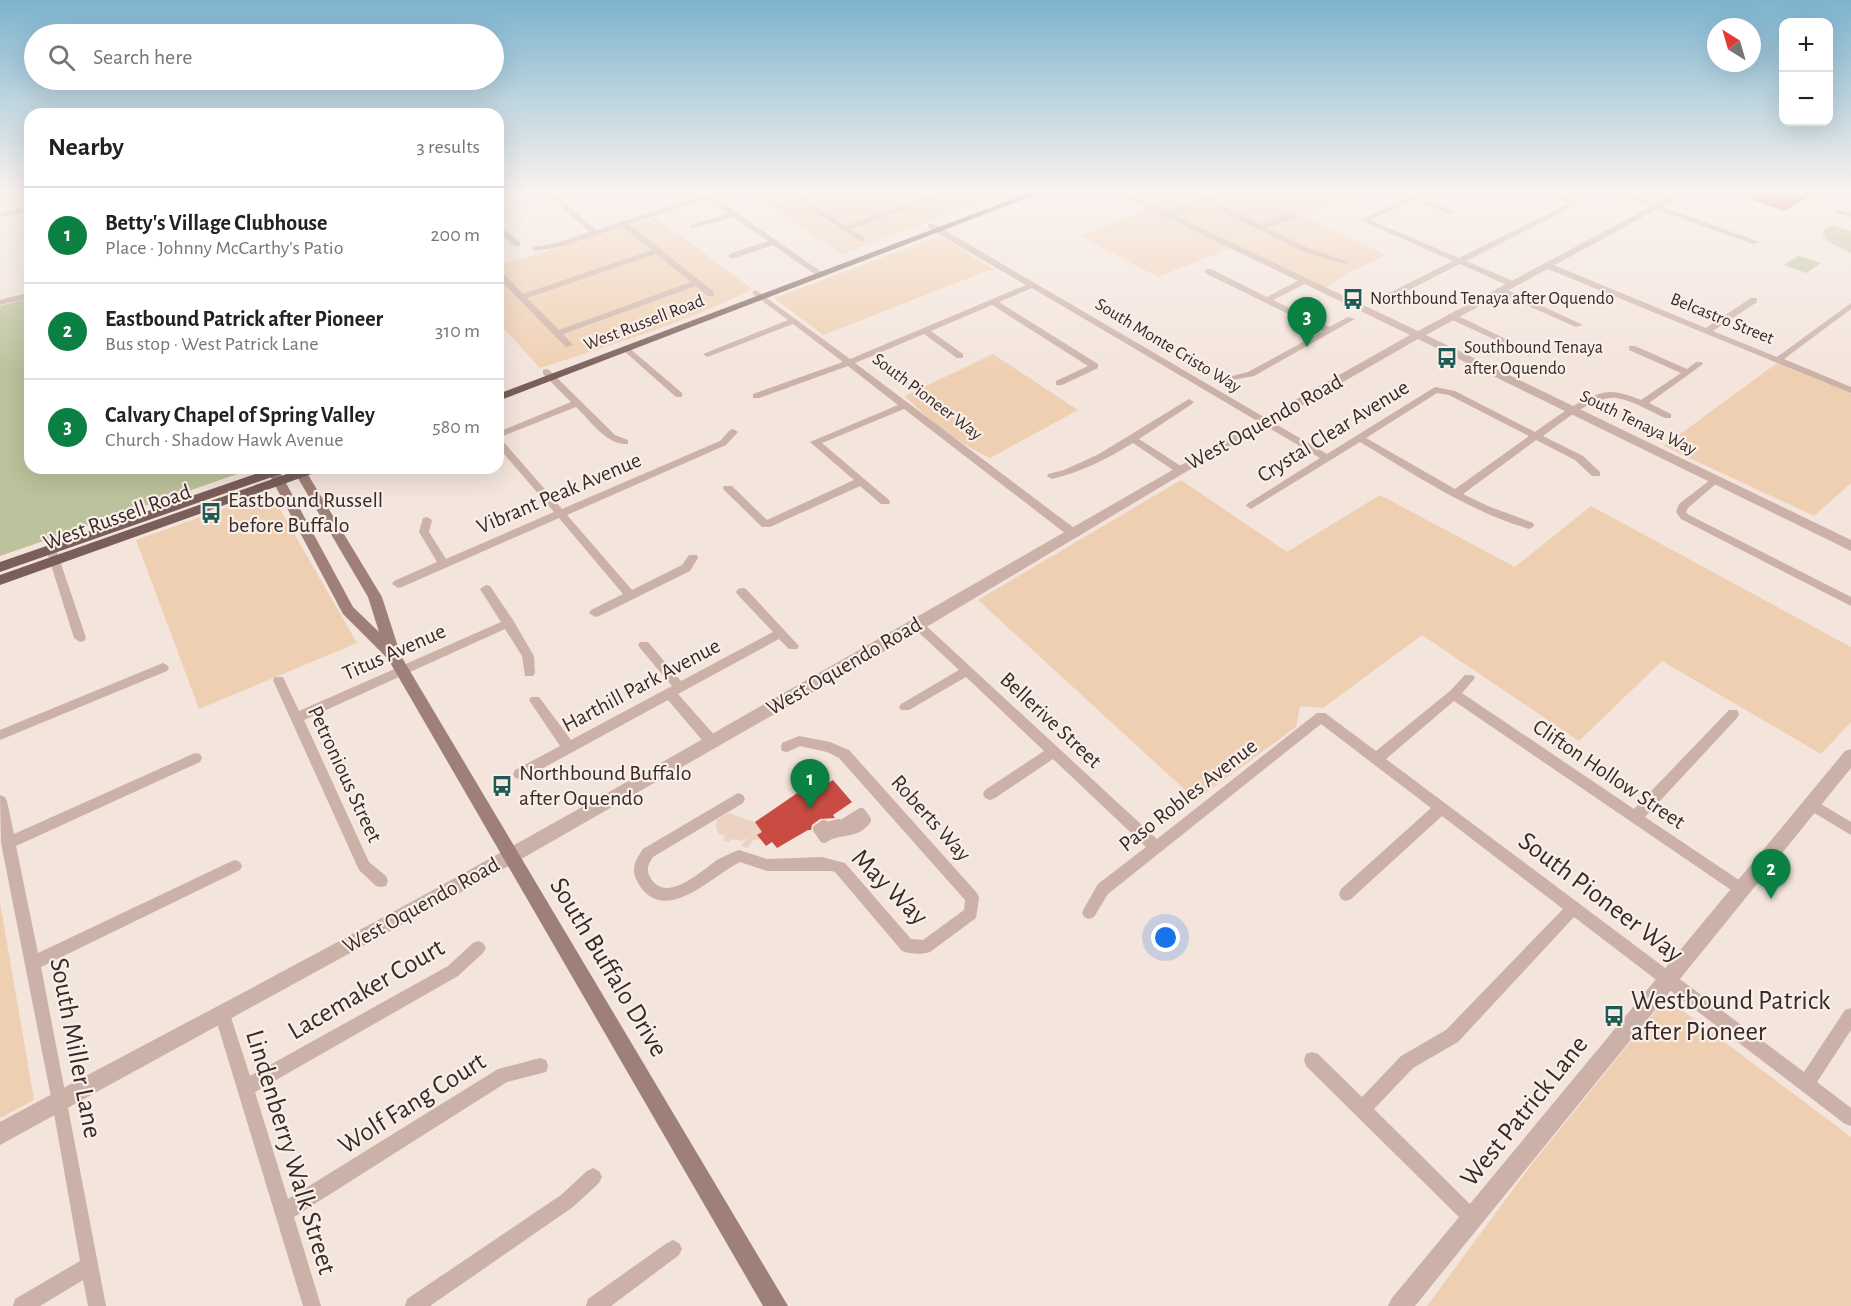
<!DOCTYPE html>
<html lang="en">
<head>
<meta charset="utf-8">
<style>
	:root { --surface:#fff; --page:#f6f6f6; --text:#222; --muted:#767676; --line:#e0e0e0; --accent:#0b8043 }
	body { margin:0; font-family:"Alegreya Sans",sans-serif; background:var(--page); color:var(--text) }
	.controls { position:absolute; right:18px; top:18px; display:grid; overflow:hidden; border-radius:12px; box-shadow:0 6px 24px #0002 }
	.controls button { width:54px; height:54px; display:grid; place-items:center; padding:0; border:0; border-bottom:2px solid var(--line); background:var(--surface); color:var(--text); font:30px sans-serif }
	.compass { position:absolute; left:1707px; top:18px; width:54px; height:54px; border-radius:50%; background:var(--surface); box-shadow:0 6px 24px #0002; rotate:323deg }
	.you { position:absolute; left:1166px; top:938px; width:21px; height:21px; margin:-15px; border:4px solid #fff; border-radius:50%; background:#1a73e8; box-shadow:0 0 0 9px #1a73e833 }
	.badge { display:grid; place-items:center; width:39px; height:39px; border-radius:50%; background:var(--accent); color:#fff; font-size:20px; font-weight:700 }
	.pin { position:absolute; translate:-50% -50px; filter:drop-shadow(0 2px 3px #0008) }
	.pin::after { content:''; position:absolute; top:32px; width:21px; height:18px; background:inherit; clip-path:polygon(0 0,100% 0,50% 100%) }
	.list { margin:0; padding:0; list-style:none }
	h2 { display:flex; justify-content:space-between; align-items:center; height:78px; margin:0; padding:0 24px; font-size:26px }
	h2 small { font-size:20px; font-weight:400; color:var(--muted) }
	.list li { display:grid; grid-template-columns:39px 1fr auto; gap:18px; align-items:center; box-sizing:border-box; height:96px; padding:0 24px; border-top:2px solid var(--line) }
	.list b { display:block; font-size:22px; white-space:nowrap }
	.list p { margin:0; font-size:20px; white-space:nowrap; color:var(--muted) }
	.list em { font-size:20px; font-style:normal; color:var(--muted) }
	.icon { flex:none; width:33px; height:33px; fill:none; stroke:currentColor; stroke-width:2; stroke-linecap:round; stroke-linejoin:round }
	.map { position:relative; flex:none; width:1851px; height:1306px; overflow:hidden }
	.search { position:absolute; background:var(--surface); box-shadow:0 6px 24px #0002; left:24px; top:24px; width:480px; height:66px; display:flex; align-items:center; gap:15px; box-sizing:border-box; padding:0 21px; border-radius:33px; color:var(--muted); font-size:22px }
	.panel { position:absolute; background:var(--surface); box-shadow:0 6px 24px #0002; left:24px; top:108px; width:480px; height:366px; border-radius:18px }
	.map>svg:first-child { display:block }
</style>
</head>
<body>
<div class="map">
<svg width="1851" height="1306" viewBox="0 0 1851 1306">
	<rect width="100%" height="100%" fill="#f3e4dc"/>
	<!-- green -->
	<path fill="#bcc29b" d="M1832 225 1851 231V253L1829 242 1823 236 1824 230Z
		M1798 256H1799L1821 263 1806 273 1784 265Z
		M30 298V468L252 469 0 556V306Z"/>
	<!-- sand -->
	<path fill="#efcfb1" d="M749 192H995L1001 195 842 254Z
		M1123 192H1359L1301 216 1386 255 1352 271 1323 290 1233 247 1158 277 1081 236 1153 207Z
		M1614 192H1681L1655 207Z
		M657 218 752 289C686 323 611 345 540 368L498 322V265C519 258 539 256 558 247Z
		M940 236 992 269 823 335 774 298Z
		M993 354 1078 410 990 458C958 443 930 422 905 396Z
		M1777 363 1851 393V483L1814 516 1664 446Z
		M1181 480 1287 552 1380 495 1515 567 1591 506 1851 647V722L1821 754 1662 661 1579 741 1422 635 1323 708 1300 706 1296 727 1196 800 978 600Z
		M273 497 357 643 199 709 136 540 251 499Z
		M0 902 34 1100 0 1118Z
		M1666 998 1851 1137V1306H1427L1532 1164Z"/>
	<!-- plaza -->
	<path fill="#ebd2c2" d="M728 813 755 822 762 832 760 839 754 840 749 845V848L741 846 749 837 742 841 732 839 729 842 723 840 726 836 718 833 716 825 717 820Z"/>
	<!-- building -->
	<path fill="#c94c43" d="M1763 192H1816L1784 211 1750 199Z
		M833 780 852 802 833 815 835 818 820 819 812 825 811 830H808L777 848 772 842 766 846 757 835 762 832 755 822 806 787 810 791 826 781 828 783Z"/>
	<g fill="none" stroke-linecap="round" stroke-linejoin="round">
		<!-- pedestrian -->
		<path stroke="#cbb1a7" stroke-width="10" d="M861 813 866 820C854 836 837 827 824 838L818 829 824 825 826 827 838 824 840 826Z"/>
		<!-- minor -->
		<path fill="#cbb1a7" fill-rule="evenodd" d="M18 192H30V194L0 200V196Z
			M545 192H553L596 230 716 192H727L714 197 826 275 819 277 773 245 735 258H729V254L768 241 733 217 691 229V225L728 214 708 199 629 224 714 292V296H708L696 286 563 334 573 345 566 347 498 278V274L505 275 523 294 652 250 623 227 560 247 533 251V247L556 243 590 232ZM656 254 691 282 559 330 527 298Z
			M816 192H827L805 200 846 226 941 192H952L851 229 864 237V241H861L799 202 780 208 776 206Z
			M955 192H964L972 197 965 199Z
			M1181 192C1192 192 1197 197 1205 197 1214 198 1225 192 1235 192L1212 200 1262 225 1290 213H1296V217L1267 228 1306 247 1349 262 1345 264 1301 251 1205 202C1194 206 1173 218 1165 219V215L1180 206 1198 200Z
			M1317 192H1325L1328 195 1321 197Z
			M1420 192H1430L1421 197 1455 212 1448 214 1415 200 1370 220 1459 258 1570 203 1544 192H1554L1580 203 1466 261 1515 282V286H1509L1460 264 1397 296 1380 299V295L1391 292 1453 261 1360 220Z
			M1609 192H1620L1760 242 1753 244Z
			M498 198H503L504 200 498 203Z
			M30 207V211L0 217V213Z
			M1835 209 1851 213V217L1835 213Z
			M928 224H934L1327 454 1435 387 1455 391 1535 432C1554 419 1586 393 1610 392 1620 392 1631 396 1641 400L1681 373 1629 350V346H1635L1687 369 1696 362H1702L1703 364 1649 403 1671 414V418H1665C1649 411 1634 401 1617 398 1594 395 1561 423 1543 436L1583 456 1600 472V476H1592L1575 460 1536 440 1463 494 1488 506 1533 523 1534 525 1533 527 1529 529C1468 511 1414 474 1360 442L1251 509 1246 506 1247 504 1320 458 1032 288 999 302 1098 364V368L1062 385H1056V381L1088 366 992 305 931 331 963 354V358H957L924 334 855 363 1078 531 1079 534 1078 537H1070L904 409 822 443 889 500 890 502 889 504H881L860 486 770 527H762L724 490 723 488 724 486H732L767 520 854 480 810 442 898 405 848 366 759 398H753V394L843 362 793 324 710 356 707 357 703 354 788 320 753 294 752 292 756 290 850 359 1026 285 928 228ZM1437 393 1449 395 1529 436 1455 489 1366 438Z
			M498 225 520 242V246H514L498 231Z
			M1543 263H1549L1706 328 1751 298H1757V302L1713 331 1777 357 1851 303V309L1784 359 1851 387V393L1543 267Z
			M1205 269H1211L1267 297 1301 279H1307V283L1273 300 1329 327 1348 317 1355 319 1254 376 1232 380V376L1248 372 1323 331 1205 273Z
			M1497 288H1503L1583 325 1576 327 1497 292Z
			M27 293H30V298L0 305V300Z
			M1448 314H1454L1535 353 1531 356 1528 355 1448 318Z
			M627 346 682 393V397H676L624 351V347Z
			M546 369 549 370 615 435 628 440V444C607 446 590 420 576 407L498 438V432L571 402 543 374V370Z
			M1189 399 1194 402 1192 404 1139 439 1184 468V472H1176L1133 443C1107 459 1081 472 1052 479L1047 476 1048 474 1064 470 1099 454Z
			M733 429 738 432 726 445 567 515 632 590 682 565 689 555H697L698 558 690 571 599 616 595 617 589 613 591 610 623 594 559 518 402 587 398 588 392 584 394 581 437 562 419 532 423 518 427 517 432 520 429 532 446 559 554 512 498 447V438L501 439 562 509 720 441 730 430Z
			M1714 477 1719 480 1718 482 1688 508 1686 512 1689 515 1851 597V606L1681 519 1676 512 1679 504Z
			M51 545 56 549 86 638 84 641 80 642 74 638 46 549Z
			M486 585 490 586 513 620 534 656 535 673 533 676H525L522 656 505 629 304 720 369 862 386 876 388 881 386 886 381 887 376 886 359 870 273 680 275 677H283L299 711 501 622 480 589Z
			M742 588 746 589 799 646 797 649H789L779 639 678 694 717 738 718 742 717 746 712 747 707 746 668 700 525 778 520 779 515 778 513 774 515 770 560 746 531 703 529 700 531 697H539L571 740 672 686 640 648 638 645 640 642H648L681 681 773 632 738 595 736 592 738 589Z
			M918 621 922 622 1157 839 1317 713H1325L1376 751 1450 691 1465 675H1473L1475 678 1462 693 1634 809 1729 710H1737L1739 714 1737 718 1645 817 1745 884 1747 889 1745 894 1740 896 1454 701 1386 759 1804 1072 1845 1010 1851 1008V1030L1817 1082 1851 1108V1126L1845 1124 1574 917 1458 1042 1413 1068 1374 1109 1478 1212 1481 1218 1478 1224 1472 1227 1466 1224 1306 1066 1304 1060 1306 1054 1312 1052 1318 1054 1362 1097 1401 1056 1446 1030 1563 909 1442 816 1351 899 1346 901 1341 899 1339 894 1341 889 1431 808 1321 724 1108 894 1094 917 1089 919 1084 917 1082 912 1098 884 1146 847 1053 759 995 798 990 800 985 798 983 794 985 790 1044 751 966 677 909 710H901L899 707 901 704 959 670 914 628 912 625 914 622Z
			M163 663 167 665 169 668 167 671 0 740V730Z
			M799 736 830 742 849 750 977 893 979 898 976 918 930 952C922 955 910 954 902 951L835 872 831 871H767L740 862C713 875 664 928 638 883 630 869 635 861 643 849L738 793 743 795 745 799 743 803 653 857C649 863 646 868 649 875 664 907 701 871 717 860 724 856 731 853 739 850L767 859 822 857 845 863 911 939 923 940 964 910 965 900 839 758 827 752 800 746 787 752 782 751 781 747 782 743Z
			M195 753 200 754 202 758 200 762 16 846 38 953 230 862 235 860 240 862 242 866 240 870 41 967 106 1306H88L83 1280 40 1306H13L15 1299 80 1261 52 1102 1 843 0 795 5 797 7 801 14 834Z
			M1811 798 1851 822V835L1806 808 1804 804 1806 800Z
			M478 941 483 943 486 948 483 953 458 976 255 1092 288 1199 498 1069 540 1058 546 1060 548 1066 546 1072 507 1082 294 1217 321 1306H303L214 1013 216 1008 222 1005 228 1008 250 1076 448 966 473 943Z
			M593 1168 599 1171 602 1177 599 1183 573 1207 430 1306H405L407 1299 561 1195 587 1171Z
			M673 1240 679 1243 682 1249 679 1255 611 1306H586L588 1299 667 1243Z"/>
		<!-- tertiary -->
		<path fill="#cbb1a7" fill-rule="evenodd" d="M1114 192H1125L1418 331 1678 192H1689L1426 335 1851 540V551L1418 339 1184 473 923 629 516 862 0 1145V1122C169 1031 340 943 507 849 810 681 1108 505 1410 335Z
			M1851 749V768L1415 1306H1388L1392 1298 1845 751Z"/>
		<!-- secondary -->
		<path fill="#9f8078" fill-rule="evenodd" d="M274 468 280 472 353 607 379 632 368 597 292 468H304L382 597 401 656 788 1306H763L388 659 343 614 268 472Z"/>
		<!-- primary -->
		<path fill="#7a5e59" fill-rule="evenodd" d="M1031 192H1043L498 401V394Z
			M273 468H291L289 471 0 572V562Z
			M304 468H322L320 471 0 585V575Z"/>
	</g>
	<!-- sky -->
	<linearGradient id="sky" x2="0" y2="1"><stop stop-color="#7cb3cf"/><stop offset="0.51" stop-color="#faf3ef"/><stop offset="1" stop-color="#faf3ef" stop-opacity="0"/></linearGradient>
	<rect width="1851" height="375" fill="url(#sky)"/>
	<!-- icons -->
	<defs>
		<symbol id="bus-bare" viewBox="-9 -9 18 18"><path d="M-5-6H5V4H4V6H2V4H-2V6H-4V4H-5ZM-3.5-4V0h7V-4ZM-3.5 1.2v1.5H-2V1.2ZM2 1.2v1.5H3.5V1.2Z" fill="#1c5a53" stroke="#faefe8" stroke-width="2.5" paint-order="stroke"/></symbol>
	</defs>
	<g fill-rule="evenodd">
		<use href="#bus-bare" x="1338" y="284" width="30" height="30"/>
		<use href="#bus-bare" x="1432" y="343" width="30" height="30"/>
		<use href="#bus-bare" x="196" y="498" width="30" height="30"/>
		<use href="#bus-bare" x="487" y="771" width="30" height="30"/>
		<use href="#bus-bare" x="1599" y="1001" width="30" height="30"/>
	</g>
	<g text-anchor="middle" dominant-baseline="central" stroke-width="4.5" stroke-linejoin="round" paint-order="stroke">
		<!-- far-poi labels -->
		<g font-size="18" fill="#372a28" stroke="#faefe8" text-anchor="start">
			<text x="1370" y="299">Northbound Tenaya after Oquendo</text>
			<text x="1464" y="348">Southbound Tenaya<tspan x="1464" dy="21">after Oquendo</tspan></text>
		</g>
		<!-- far-street labels -->
		<g font-size="18" fill="#372a28" stroke="#faefe8">
			<text transform="translate(1722 319) rotate(22)">Belcastro Street</text>
			<text transform="translate(644 323) rotate(-21)">West Russell Road</text>
			<text transform="translate(1168 346) rotate(31)">South Monte Cristo Way</text>
			<text transform="translate(927 397) rotate(37)">South Pioneer Way</text>
			<text transform="translate(1638 423) rotate(26)">South Tenaya Way</text>
		</g>
		<!-- street labels -->
		<g font-size="22" fill="#372a28" stroke="#faefe8">
			<text transform="translate(1264 422) rotate(-29)">West Oquendo Road</text>
			<text transform="translate(1333 431) rotate(-32)">Crystal Clear Avenue</text>
			<text transform="translate(559 493) rotate(-23)">Vibrant Peak Avenue</text>
			<text transform="translate(117 517) rotate(-20)">West Russell Road</text>
			<text transform="translate(394 652) rotate(-24)">Titus Avenue</text>
			<text transform="translate(844 666) rotate(-30)">West Oquendo Road</text>
			<text transform="translate(641 685) rotate(-28)">Harthill Park Avenue</text>
			<text transform="translate(1051 720) rotate(43)">Bellerive Street</text>
			<text transform="translate(345 774) rotate(65)">Petronious Street</text>
			<text transform="translate(1609 774) rotate(34)">Clifton Hollow Street</text>
			<text transform="translate(1188 795) rotate(-38)">Paso Robles Avenue</text>
			<text transform="translate(931 818) rotate(48)">Roberts Way</text>
			<text transform="translate(421 905) rotate(-29)">West Oquendo Road</text>
		</g>
		<!-- poi labels -->
		<g font-size="22" fill="#372a28" stroke="#faefe8" text-anchor="start">
			<text x="228" y="500">Eastbound Russell<tspan x="228" dy="25">before Buffalo</tspan></text>
			<text x="519" y="773">Northbound Buffalo<tspan x="519" dy="25">after Oquendo</tspan></text>
		</g>
		<!-- near-street labels -->
		<g font-size="27" fill="#372a28" stroke="#faefe8">
			<text transform="translate(890 887) rotate(45)">May Way</text>
			<text transform="translate(1601 897) rotate(37)">South Pioneer Way</text>
			<text transform="translate(609 967) rotate(59)">South Buffalo Drive</text>
			<text transform="translate(366 989) rotate(-30)">Lacemaker Court</text>
			<text transform="translate(76 1048) rotate(79)">South Miller Lane</text>
			<text transform="translate(412 1103) rotate(-32)">Wolf Fang Court</text>
			<text transform="translate(1524 1111) rotate(-51)">West Patrick Lane</text>
			<text transform="translate(291 1152) rotate(73)">Lindenberry Walk Street</text>
		</g>
		<!-- near-poi labels -->
		<g font-size="27" fill="#372a28" stroke="#faefe8" text-anchor="start">
			<text x="1631" y="1000">Westbound Patrick<tspan x="1631" dy="31">after Pioneer</tspan></text>
		</g>
	</g>
</svg>
<div class="controls">
<button>+</button>
<button>−</button>
</div>
<svg class="compass" viewBox="-18 -18 36 36"><path d="M0-13l5 13h-10z" fill="#e53935"/><path d="M0 13l5-13h-10z" fill="#767676"/></svg>
<div class="you"></div>
<div class="pin badge" style="left:810px;top:809px">1</div>
<div class="pin badge" style="left:1771px;top:899px">2</div>
<div class="pin badge" style="left:1307px;top:347px">3</div>
<div class="search"><svg class="icon" aria-label="search" viewBox="0 0 24 24"><circle cx="10" cy="10" r="6"/><path d="M15 15l6 6"/></svg>Search here</div>
<section class="panel">
<h2>Nearby<small>3 results</small></h2>
<ul class="list">
<li><span class="badge">1</span><div><b>Betty's Village Clubhouse</b><p>Place · Johnny McCarthy's Patio</p></div><em>200 m</em></li>
<li><span class="badge">2</span><div><b>Eastbound Patrick after Pioneer</b><p>Bus stop · West Patrick Lane</p></div><em>310 m</em></li>
<li><span class="badge">3</span><div><b>Calvary Chapel of Spring Valley</b><p>Church · Shadow Hawk Avenue</p></div><em>580 m</em></li>
</ul>
</section>
</div>
</body>
</html>
